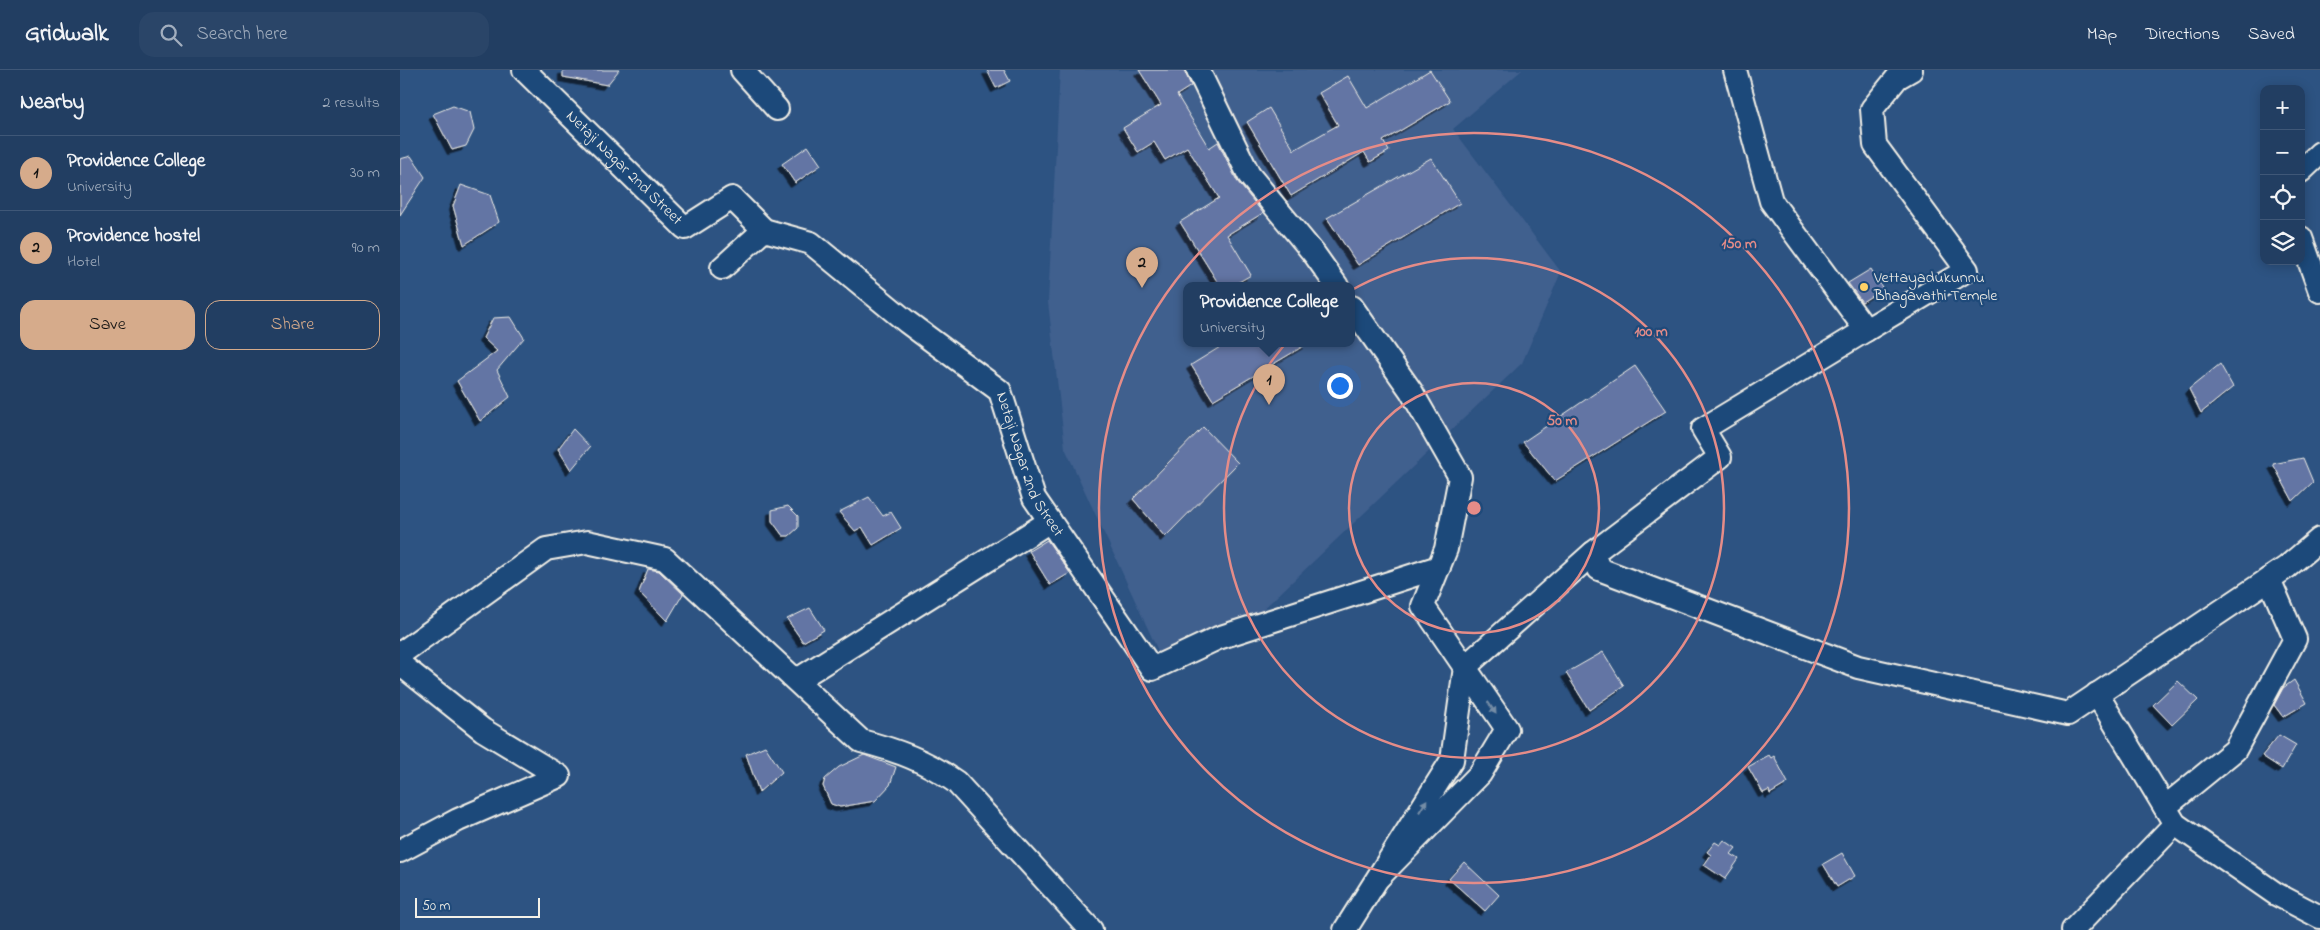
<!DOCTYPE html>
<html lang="en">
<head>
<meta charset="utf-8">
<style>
	:root { --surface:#223e62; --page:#2a4568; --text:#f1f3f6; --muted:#a2aebe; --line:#3f5777; --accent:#d6ab8b }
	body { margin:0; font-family:"Indie Flower",sans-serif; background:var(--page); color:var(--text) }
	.controls { position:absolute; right:15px; top:15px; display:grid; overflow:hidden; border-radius:10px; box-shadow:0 2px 12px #0003 }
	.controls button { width:45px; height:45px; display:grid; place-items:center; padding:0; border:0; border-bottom:1px solid var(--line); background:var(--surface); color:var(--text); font:25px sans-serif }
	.scale { position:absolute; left:15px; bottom:12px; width:125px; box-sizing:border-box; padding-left:5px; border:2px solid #f4f1e8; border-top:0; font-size:14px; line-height:18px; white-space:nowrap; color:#f4f1e8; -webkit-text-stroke:4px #1f4a7a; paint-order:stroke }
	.you { position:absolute; left:939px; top:315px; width:18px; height:18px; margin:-12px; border:4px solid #fff; border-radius:50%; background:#1a73e8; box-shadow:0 0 0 8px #1a73e833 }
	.badge { display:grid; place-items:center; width:32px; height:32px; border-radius:50%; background:var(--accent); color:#111; font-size:16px; font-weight:700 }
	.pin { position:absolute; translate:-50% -41px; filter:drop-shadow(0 1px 2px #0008) }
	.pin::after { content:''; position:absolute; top:26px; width:18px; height:15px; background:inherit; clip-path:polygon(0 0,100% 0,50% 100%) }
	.popup { position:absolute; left:783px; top:212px; width:172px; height:65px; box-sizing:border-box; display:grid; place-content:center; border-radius:10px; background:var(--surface); filter:drop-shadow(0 1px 4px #0005); font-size:16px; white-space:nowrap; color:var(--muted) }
	.popup b { font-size:19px; color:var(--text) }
	.popup::after { content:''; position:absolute; left:50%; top:100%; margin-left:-10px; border:10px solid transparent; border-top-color:var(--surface) }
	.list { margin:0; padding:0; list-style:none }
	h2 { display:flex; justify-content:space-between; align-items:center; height:65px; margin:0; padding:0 20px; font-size:21px }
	h2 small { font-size:16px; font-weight:400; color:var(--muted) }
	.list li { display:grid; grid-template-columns:32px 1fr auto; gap:15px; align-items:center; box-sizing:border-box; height:75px; padding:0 20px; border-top:1px solid var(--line) }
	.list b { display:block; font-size:19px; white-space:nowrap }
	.list p { margin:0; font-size:16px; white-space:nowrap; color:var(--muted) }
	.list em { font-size:16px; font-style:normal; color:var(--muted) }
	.actions { display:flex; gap:10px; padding:15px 20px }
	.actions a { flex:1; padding:11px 0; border:1px solid var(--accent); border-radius:15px; text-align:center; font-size:18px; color:var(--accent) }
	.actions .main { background:var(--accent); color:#111 }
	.icon { flex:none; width:28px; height:28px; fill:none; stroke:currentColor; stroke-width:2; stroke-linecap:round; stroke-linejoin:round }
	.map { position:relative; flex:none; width:1920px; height:860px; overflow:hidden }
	header { display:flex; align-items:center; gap:30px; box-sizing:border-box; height:70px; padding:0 25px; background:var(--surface); border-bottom:1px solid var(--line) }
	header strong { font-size:24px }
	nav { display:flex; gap:28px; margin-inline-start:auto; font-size:18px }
	.search { width:350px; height:45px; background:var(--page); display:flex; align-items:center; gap:12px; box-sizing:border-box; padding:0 18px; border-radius:15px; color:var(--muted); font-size:19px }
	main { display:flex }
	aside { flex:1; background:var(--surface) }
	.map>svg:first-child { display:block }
</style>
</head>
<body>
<header>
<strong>Gridwalk</strong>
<div class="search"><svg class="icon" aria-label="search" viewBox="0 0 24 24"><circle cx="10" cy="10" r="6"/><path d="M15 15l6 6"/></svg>Search here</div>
<nav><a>Map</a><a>Directions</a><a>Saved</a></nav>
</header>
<main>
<aside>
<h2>Nearby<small>2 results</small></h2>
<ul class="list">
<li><span class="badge">1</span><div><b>Providence College</b><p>University</p></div><em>30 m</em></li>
<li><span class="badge">2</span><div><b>Providence hostel</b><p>Hotel</p></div><em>90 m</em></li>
</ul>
<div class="actions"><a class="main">Save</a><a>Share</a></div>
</aside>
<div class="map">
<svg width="1920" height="860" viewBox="0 0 1920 860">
	<defs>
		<filter id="shadow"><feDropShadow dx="-4.5" dy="4.5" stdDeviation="0" flood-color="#0009"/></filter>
	</defs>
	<rect width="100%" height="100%" fill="#2d5382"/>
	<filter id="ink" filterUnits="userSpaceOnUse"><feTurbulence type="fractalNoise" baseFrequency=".02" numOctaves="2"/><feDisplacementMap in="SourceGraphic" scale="10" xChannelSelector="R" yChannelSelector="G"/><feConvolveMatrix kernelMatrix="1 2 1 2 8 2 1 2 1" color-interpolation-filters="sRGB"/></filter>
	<g filter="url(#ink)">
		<!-- built -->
		<path fill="#41608e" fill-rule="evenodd" d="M660 0H1122L1053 59 1161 202 1122 293 856 546 760 585 665 378 648 232ZM786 216H952V274H786Z"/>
		<!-- building -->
		<path fill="#6375a4" stroke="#f4f1e8" filter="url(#shadow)" d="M163 0H219L207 15 163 7Z
			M587 0H604L610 11 596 18Z
			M739 0H784L791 16 777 25 809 78 818 72 837 111 863 143 827 165 851 205 832 216H820L780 152 819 128 787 77 765 90 754 72 738 82 723 58 761 35Z
			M1030 0 1050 31 983 71 989 81 970 92 964 82 891 126 847 52 869 38 894 80 938 55 919 23 948 6 967 38Z
			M53 36 70 42 74 60 66 76 52 80 33 44Z
			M408 76 421 95 395 113 382 94Z
			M11 86 25 107 0 145V89Z
			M1031 88 1060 133 958 195 927 148Z
			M61 115 90 125 99 152 64 175 53 136Z
			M1471 199 1483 219 1462 232 1448 213Z
			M111 247 124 268 97 300 110 327 80 351 57 311 97 281 83 268 93 248Z
			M825 274H907L813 330 791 295Z
			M1820 294 1833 317 1801 343 1789 319Z
			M1235 296 1266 341 1155 411 1123 372Z
			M803 357 838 393 765 467 733 429Z
			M173 359 190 377 171 400 158 379Z
			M1903 388 1913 412 1893 431 1873 394Z
			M469 427 483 446 491 442 501 458 473 475 462 457 455 461 439 442Z
			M388 436 398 446V458L389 466H383L372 451V440Z
			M647 470 670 503 650 515 629 481Z
			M248 499 259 501 283 524 267 551 239 522Z
			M410 538 424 560 403 572 387 549Z
			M1203 582 1224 616 1189 640 1166 603Z
			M1894 610 1907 633 1883 647 1874 635 1883 618Z
			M1778 611 1798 630 1772 655 1753 635Z
			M1879 665 1896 675 1882 699 1862 686Z
			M365 676 382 702 359 722 346 684Z
			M464 685 496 697 490 715 475 731 440 737 431 734 423 716 425 709 439 697Z
			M1369 685 1371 688 1374 686 1388 713 1370 724 1369 720 1363 723 1348 697Z
			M1324 770 1336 778 1331 784 1339 789 1325 809 1304 795 1311 785 1307 782 1315 772 1320 775Z
			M1442 783 1455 806 1437 817 1423 794Z
			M1064 792 1099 825 1085 841 1049 809Z"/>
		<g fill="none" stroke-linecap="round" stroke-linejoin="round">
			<defs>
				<g id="minor">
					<path id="s1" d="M124 0 285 158 332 128 364 160 411 173 507 252 600 321 634 428 752 599 818 568 1039 497"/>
					<path d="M342 0 377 39"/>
					<path d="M798 0 849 105 915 185 937 216"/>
					<path d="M1335 0 1371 131 1466 260 1303 359 1320 387 1193 483 1199 499 1458 597 1668 644 1887 497 1920 469"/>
					<path d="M1901 101 1920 83"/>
					<path d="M1901 168 1920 221"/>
					<path d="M322 198 364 160"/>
					<path d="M952 237 1011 321 1060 407 1046 479 1023 536 1107 659 1080 704 979 807"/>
					<path d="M1466 260 1567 200 1475 75 1472 39 1497 8 1511 0"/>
					<path d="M0 584 146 479 187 472 265 489 461 671C496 680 527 691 556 712L691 860"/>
					<path d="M0 594 83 660 159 706 58 750 0 781"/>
					<path d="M1065 597 1193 483"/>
					<path d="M397 610 650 451"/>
					<path d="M1697 624 1775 754 1876 824 1920 847"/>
					<path d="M1765 737 1835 680 1895 569 1869 509"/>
					<path d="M945 860 1052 690 1065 597"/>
					<path d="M1673 860 1775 754"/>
				</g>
			</defs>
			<!-- minor casing -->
			<use href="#minor" stroke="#f4f1e8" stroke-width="26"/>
			<!-- minor -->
			<use href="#minor" stroke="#1f4a7a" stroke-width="22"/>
		</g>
		<!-- one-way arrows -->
		<defs><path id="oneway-solid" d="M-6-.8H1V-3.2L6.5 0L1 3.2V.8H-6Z" transform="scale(1.25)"/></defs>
		<g fill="#748da6">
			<use href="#oneway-solid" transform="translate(1092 638) rotate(56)"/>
			<use href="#oneway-solid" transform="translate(1023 736) rotate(-58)"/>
		</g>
	</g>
	<!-- distance rings -->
	<g fill="none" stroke="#e58c88" stroke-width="2.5">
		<circle cx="1074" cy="438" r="125"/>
		<circle cx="1074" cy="438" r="250"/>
		<circle cx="1074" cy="438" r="375"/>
	</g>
	<!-- markers -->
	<circle fill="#ffd166" stroke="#1f4a7a" stroke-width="2" cx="1464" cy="217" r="5"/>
	<g text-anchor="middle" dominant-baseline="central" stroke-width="4.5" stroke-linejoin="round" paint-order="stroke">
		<!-- street labels -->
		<g font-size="16" fill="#f4f1e8" stroke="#1f4a7a">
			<text stroke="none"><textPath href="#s1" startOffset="140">Netaji Nagar 2nd Street</textPath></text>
			<text stroke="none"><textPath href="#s1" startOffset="695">Netaji Nagar 2nd Street</textPath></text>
		</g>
		<!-- poi labels -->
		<g font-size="16" fill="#f4f1e8" stroke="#1f4a7a" text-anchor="start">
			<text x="1474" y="208">Vettayadukunnu<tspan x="1474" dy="18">Bhagavathi Temple</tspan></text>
		</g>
	</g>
	<circle cx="1074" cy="438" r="8" fill="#e58c88" stroke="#1f4a7a" stroke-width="2.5"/>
	<g font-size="15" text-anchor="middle" font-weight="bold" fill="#e58c88" stroke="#1f4a7a" stroke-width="4.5" stroke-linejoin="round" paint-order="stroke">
		<text x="1339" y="178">150 m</text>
		<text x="1251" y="266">100 m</text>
		<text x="1162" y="355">50 m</text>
	</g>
</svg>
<div class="controls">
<button>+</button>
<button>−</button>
<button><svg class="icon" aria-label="locate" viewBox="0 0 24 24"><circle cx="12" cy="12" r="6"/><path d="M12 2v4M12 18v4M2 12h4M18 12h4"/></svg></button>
<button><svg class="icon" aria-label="layers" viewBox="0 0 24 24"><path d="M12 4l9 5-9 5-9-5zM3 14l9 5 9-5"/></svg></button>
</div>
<div class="scale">50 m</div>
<div class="you"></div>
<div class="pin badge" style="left:869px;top:335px">1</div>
<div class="popup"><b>Providence College</b>University</div>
<div class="pin badge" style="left:742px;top:218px">2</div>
</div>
</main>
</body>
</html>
